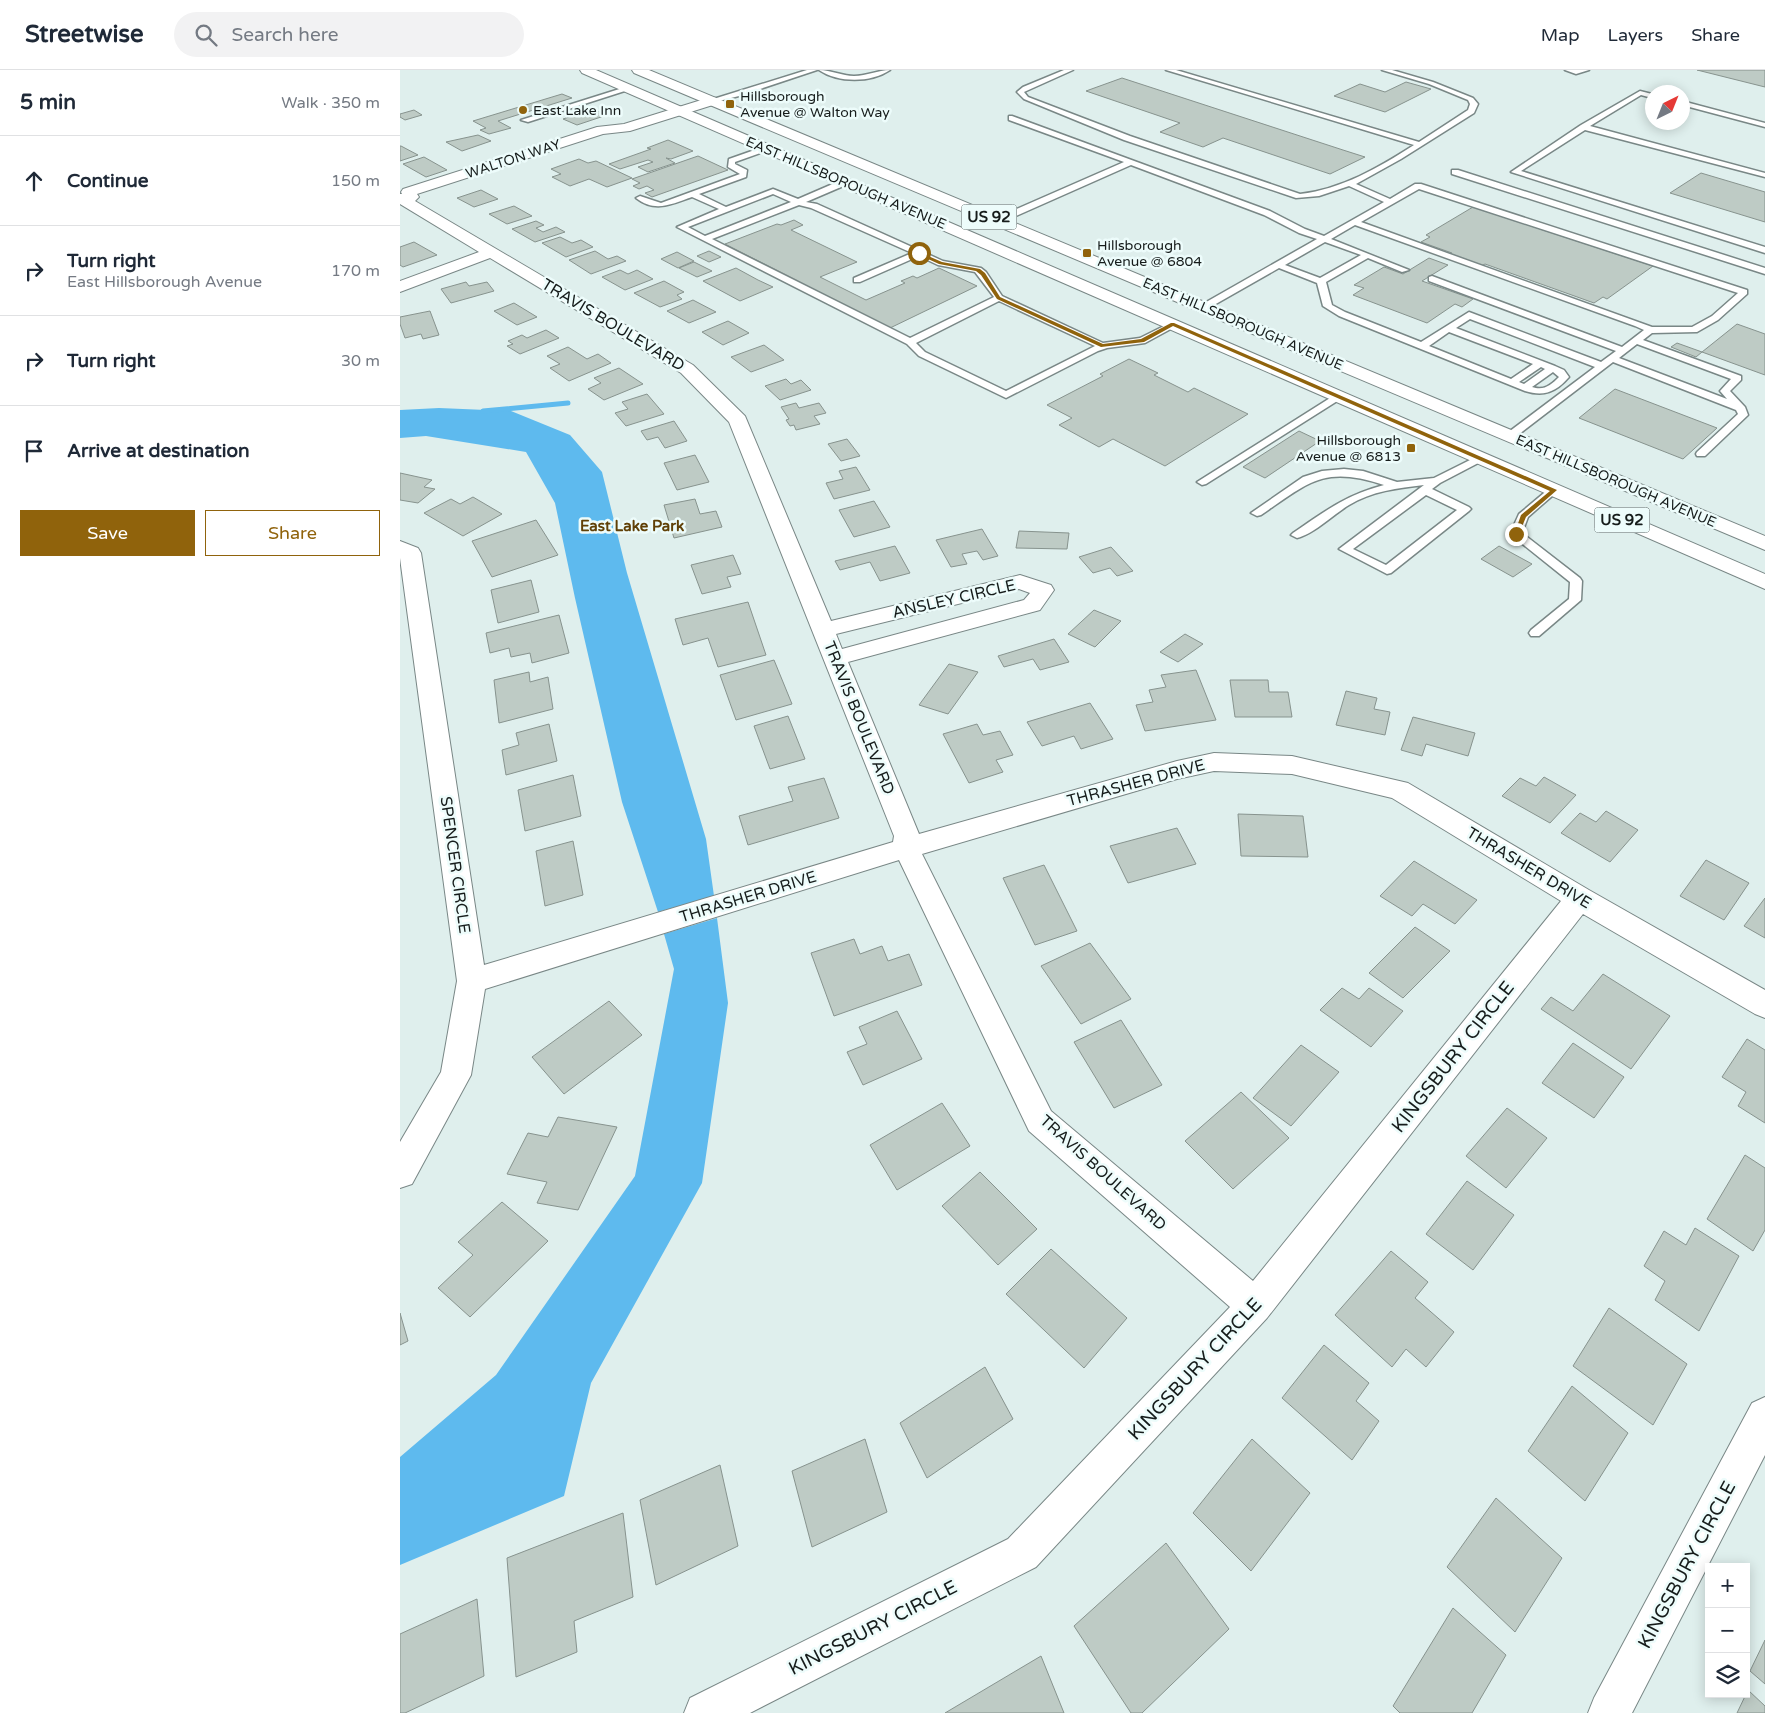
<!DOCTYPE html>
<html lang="en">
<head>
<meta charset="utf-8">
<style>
	:root { --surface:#fff; --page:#f2f2f3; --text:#1f2937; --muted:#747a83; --line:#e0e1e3; --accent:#90630c }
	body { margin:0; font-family:"Varela Round",sans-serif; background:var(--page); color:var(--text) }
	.controls { position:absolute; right:15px; bottom:15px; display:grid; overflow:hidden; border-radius:0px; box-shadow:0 2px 12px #0003 }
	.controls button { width:45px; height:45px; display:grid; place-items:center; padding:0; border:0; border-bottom:1px solid var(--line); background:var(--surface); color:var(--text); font:25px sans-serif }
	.compass { position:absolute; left:1245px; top:15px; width:45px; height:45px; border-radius:50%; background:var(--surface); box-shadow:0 2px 12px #0003; rotate:43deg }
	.stop { position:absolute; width:15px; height:15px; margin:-11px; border:4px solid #90630c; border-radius:50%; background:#fff }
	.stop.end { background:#90630c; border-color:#fff; box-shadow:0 1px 5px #0008 }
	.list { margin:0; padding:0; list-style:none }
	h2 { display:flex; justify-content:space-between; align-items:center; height:65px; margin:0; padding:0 20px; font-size:21px }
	h2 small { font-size:16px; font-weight:400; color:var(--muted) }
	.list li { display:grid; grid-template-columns:32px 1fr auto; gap:15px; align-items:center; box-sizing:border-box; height:90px; padding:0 20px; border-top:1px solid var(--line) }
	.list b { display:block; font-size:19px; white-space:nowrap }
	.list p { margin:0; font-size:16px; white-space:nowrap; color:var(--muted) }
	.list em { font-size:16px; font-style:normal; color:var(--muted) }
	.actions { display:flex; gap:10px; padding:15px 20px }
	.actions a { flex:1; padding:11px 0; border:1px solid var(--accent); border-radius:0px; text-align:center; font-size:18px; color:var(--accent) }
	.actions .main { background:var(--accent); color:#fff }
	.icon { flex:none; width:28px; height:28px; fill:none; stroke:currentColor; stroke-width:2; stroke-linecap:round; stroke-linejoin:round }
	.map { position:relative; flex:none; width:1365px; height:1643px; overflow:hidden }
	header { display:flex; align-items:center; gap:30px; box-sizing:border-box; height:70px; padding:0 25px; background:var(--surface); border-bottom:1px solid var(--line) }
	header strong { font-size:24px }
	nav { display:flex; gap:28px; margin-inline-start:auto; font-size:18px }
	.search { width:350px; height:45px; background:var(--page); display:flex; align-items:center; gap:12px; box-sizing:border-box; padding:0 18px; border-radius:28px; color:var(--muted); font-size:19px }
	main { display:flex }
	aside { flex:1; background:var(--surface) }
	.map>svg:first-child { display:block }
</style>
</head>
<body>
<header>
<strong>Streetwise</strong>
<div class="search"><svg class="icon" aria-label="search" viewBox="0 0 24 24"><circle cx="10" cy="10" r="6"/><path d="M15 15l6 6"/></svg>Search here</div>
<nav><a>Map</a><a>Layers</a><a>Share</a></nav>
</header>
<main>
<aside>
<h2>5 min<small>Walk · 350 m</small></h2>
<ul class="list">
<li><svg class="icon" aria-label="ahead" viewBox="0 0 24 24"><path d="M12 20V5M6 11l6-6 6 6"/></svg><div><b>Continue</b></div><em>150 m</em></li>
<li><svg class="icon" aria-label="right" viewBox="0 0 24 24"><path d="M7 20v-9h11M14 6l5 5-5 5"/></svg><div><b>Turn right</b><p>East Hillsborough Avenue</p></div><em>170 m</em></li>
<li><svg class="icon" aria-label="right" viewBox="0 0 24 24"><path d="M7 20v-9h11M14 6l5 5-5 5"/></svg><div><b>Turn right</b></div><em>30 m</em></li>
<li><svg class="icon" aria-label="arrive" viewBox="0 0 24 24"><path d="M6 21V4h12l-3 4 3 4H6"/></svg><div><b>Arrive at destination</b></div></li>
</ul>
<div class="actions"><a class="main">Save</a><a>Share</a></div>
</aside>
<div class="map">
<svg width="1365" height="1643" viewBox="0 0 1365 1643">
	<rect width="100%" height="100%" fill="#dfefed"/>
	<!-- water -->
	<path fill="#5ebaee" d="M39 338 111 341 170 365 202 402 227 503 306 769 314 826 258 842 222 732 175 528 155 433 126 382 26 366 0 368V340Z
		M317 848 328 933 302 1113 191 1313 164 1426 0 1495V1387L96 1305 235 1106 274 899 264 864Z"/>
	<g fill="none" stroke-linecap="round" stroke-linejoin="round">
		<!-- stream -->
		<path stroke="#5ebaee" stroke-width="5" d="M83 341 168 333"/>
	</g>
	<!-- building -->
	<path fill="#becbc5" stroke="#87938e" d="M1297 0H1365V17Z
		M722 8 943 80 965 87 930 104 823 68 803 77 760 62 780 53 686 21Z
		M1006 12 1031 19 985 42 934 26 960 14 985 22Z
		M162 24 172 28 98 51 111 58 89 64 80 60 86 58 73 51Z
		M193 39 207 45 177 55 163 49Z
		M14 40 22 45 5 50 0 47V44Z
		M78 65 91 71 62 81 46 72Z
		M268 70 293 81 271 89 266 88 275 93 248 102 238 97 253 92 248 90 220 99 209 94 251 79 247 78Z
		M0 76H1L18 85 0 91Z
		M298 86 328 100 252 127 245 123 254 120 247 116 239 119 233 116 240 113 232 109Z
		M24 87 47 100 26 107 3 94Z
		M179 89 188 93 196 91 232 108 207 117 189 109 170 116 152 107 161 104 151 99Z
		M1301 103 1365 122V152L1270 123Z
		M81 120 98 129 74 137 57 128Z
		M114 136 132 146 107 154 89 144Z
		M1073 137 1253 196 1207 229 1203 227 1194 233 1085 194 1081 196 1049 185 1052 183 1021 172 1030 167 1026 165Z
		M394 150 403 155 391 160 457 192 420 207 466 230 505 213 501 211 513 206 517 208 539 198 577 216 490 258 325 174 377 154 381 155Z
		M136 151 144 155 136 158 143 162 156 157 165 162 135 172 112 159Z
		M160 167 172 173 181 170 193 177 166 187 142 173Z
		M14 172 37 185 3 197 0 195V177Z
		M195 181 208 189 217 186 226 191 191 204 169 190Z
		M309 181 321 187 309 192 297 186Z
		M277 182 294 191 278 198 261 189Z
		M1029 188 1048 195 1022 211 1073 229 1062 237 1055 234 1027 253 953 225 964 218 954 215 984 197 1003 204Z
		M294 192 312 201 297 207 279 198Z
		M336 198 358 210 373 217 340 231 303 211Z
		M220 200 228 204 237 200 253 209 225 220 202 207Z
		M264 211 284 222 277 225 282 229 260 237 234 223Z
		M66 212 69 216 87 212 94 221 51 233 41 219Z
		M293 230 316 242 289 253 267 241Z
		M114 233 137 247 117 255 94 241Z
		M30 241 39 265 23 269 21 264 5 268 0 254V247Z
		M328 251 349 263 323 275 302 262Z
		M1337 254 1365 264V305L1302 282Z
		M146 260 159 268 120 284 107 276 113 274 108 271 122 265 127 268Z
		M1277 273 1302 282 1296 287 1271 277Z
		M364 275 384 290 351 302 331 287Z
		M168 277 187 289 198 284 211 293 169 311 150 298 160 294 147 286Z
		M729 289 758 303 754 305 788 322 794 318 848 344 765 396 713 369 699 377 659 355 672 348 647 335 703 306 700 304Z
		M219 298 243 314 204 330 188 319 201 313 194 308Z
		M386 309 391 314 401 310 411 320 380 330 365 316Z
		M1215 319 1317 358 1283 389 1179 348Z
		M247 324 264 344 226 356 215 343 228 339 222 332Z
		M396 333 399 338 419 333 426 343 414 346 420 354 396 360 394 355 390 356 386 350 389 349 381 337Z
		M274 351 287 371 265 378 258 367 247 370 241 361Z
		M899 361 920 371 865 408 843 397Z
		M447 369 460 386 441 391 428 374Z
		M295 385 309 412 277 420 264 393Z
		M456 397 470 420 434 429 426 413 443 409 439 401Z
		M0 403 32 410 24 417 35 419 18 433 0 430Z
		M73 427 102 444 63 466 24 443 51 429 60 434Z
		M295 429 300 444 316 441 322 457 274 468 264 435Z
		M474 431 490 457 454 467 439 440Z
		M136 450 158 485 92 507 72 471Z
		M582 459 598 486 583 490 577 481 562 484 567 494 551 497 536 470Z
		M619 461 669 463 667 479 616 478Z
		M495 476 510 503 480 511 470 492 440 500 435 491Z
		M1099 476 1132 494 1113 507 1081 489Z
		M711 477 733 501 717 506 710 498 693 503 679 487Z
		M333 485 341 504 327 507 331 517 302 524 291 495Z
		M131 510 139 542 98 553 91 520Z
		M348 532 366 585 318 597 308 568 283 575 275 549Z
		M694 540 721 551 695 577 668 564Z
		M159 545 169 583 132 593 130 583 111 587 109 578 90 583 86 563Z
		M785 564 803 574 778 592 760 582Z
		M654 569 669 592 640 600 633 589 604 597 598 586Z
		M374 590 392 634 336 650 320 605Z
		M549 594 578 602 548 644 519 635Z
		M796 600 816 650 745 661 736 635 753 632 749 620 766 617 761 605Z
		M129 602 130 612 148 607 153 639 99 653 94 610Z
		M830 610H868L869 622H888L892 647H835Z
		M946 621 977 628 974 639 990 642 985 665 936 655Z
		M690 633 713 669 681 679 674 666 642 676 627 652Z
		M388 646 405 689 370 699 354 656Z
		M1013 647 1075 663 1068 686 1026 674 1022 686 1001 680Z
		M149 654 157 691 106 705 102 680 119 675 116 663Z
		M577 654 583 665 600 661 613 685 596 690 603 702 569 713 543 664Z
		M173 705 181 746 125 761 118 720Z
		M1144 707 1176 725 1150 753 1102 726 1120 708 1136 716Z
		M424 708 439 748 348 775 339 746 393 731 388 717Z
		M1206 741 1238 760 1210 792 1161 763 1180 743 1196 752Z
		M838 744 903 746 908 787 841 786Z
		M777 758 796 794 728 813 710 776Z
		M173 771 183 825 145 836 136 781Z
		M1306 790 1349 813 1324 850 1280 826Z
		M1014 791 1077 830 1055 854 1023 834 1012 846 980 826Z
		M644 795 677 861 635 875 603 808Z
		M1365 828V868L1344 856Z
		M1015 857 1050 881 1003 928 969 903Z
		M454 869 460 884 482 876 488 891 509 884 522 915 434 946 411 883Z
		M690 873 731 929 681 954 641 896Z
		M1203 904 1270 946 1231 999 1141 939 1151 927 1173 941Z
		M942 918 959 929 969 918 1003 941 971 977 920 940Z
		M209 931 242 965 164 1024 132 987Z
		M497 941 522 989 463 1015 447 982 467 974 459 957Z
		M721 950 762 1015 714 1038 674 972Z
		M1347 969 1365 980V1053L1338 1036 1346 1022 1322 1007Z
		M1173 973 1224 1007 1194 1048 1142 1013Z
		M901 975 939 1002 891 1056 853 1028Z
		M841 1022 889 1068 833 1119 785 1071Z
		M542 1033 570 1076 497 1120 470 1075Z
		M1107 1038 1147 1068 1106 1118 1066 1086Z
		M158 1047 217 1057 178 1140 137 1133 147 1112 107 1104 128 1063 148 1067Z
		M1345 1085 1365 1098V1160L1353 1181 1307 1149Z
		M580 1102 637 1159 598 1195 542 1136Z
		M1067 1111 1114 1145 1073 1200 1026 1164Z
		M102 1132 148 1171 70 1247 38 1218 73 1185 58 1172Z
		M1295 1158 1339 1186 1299 1261 1255 1230 1265 1211 1244 1196 1264 1161 1286 1175Z
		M651 1179 727 1248 684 1298 606 1224Z
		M991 1181 1028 1212 1015 1228 1054 1262 1026 1297 1006 1279 992 1297 935 1245Z
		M1209 1238 1287 1294 1253 1355 1173 1296Z
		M0 1243 8 1271 0 1275Z
		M924 1275 969 1313 956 1331 979 1351 952 1390 882 1328Z
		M585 1297 613 1349 527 1408 500 1353Z
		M1172 1316 1228 1363 1185 1431 1128 1381Z
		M465 1369 487 1442 412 1477 392 1401Z
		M852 1369 910 1423 851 1501 793 1443Z
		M320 1395 338 1476 256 1515 240 1430Z
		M1096 1428 1162 1488 1115 1562 1047 1497Z
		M223 1443 233 1527 174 1551 177 1582 116 1607 107 1488Z
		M766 1473 829 1559 742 1643H731L674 1556Z
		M77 1529 84 1606 5 1643H0V1564Z
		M1053 1538 1106 1585 1072 1643H1000L993 1636Z
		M1365 1570V1614L1350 1601Z
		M641 1586 664 1643H545Z
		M1348 1620 1365 1636V1643H1337Z"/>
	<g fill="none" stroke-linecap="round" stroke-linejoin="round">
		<defs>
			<path id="lane" d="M407 0H417L339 26 311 33 307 31Z
				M419 0C431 0 442 6 454 6 467 6 478 0 490 0 471 13 438 13 419 0Z
				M664 0H673L624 22 628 27 730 66 900 124C942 119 978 98 1014 75L766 0H776L1019 72 1068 40 1070 34 1068 30 1029 14 982 0H992L1033 12 1073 28 1078 34 1074 43 1001 89 956 114 990 129 1015 114H1021L1347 220V224L1318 250 1297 262 1252 263 1243 270 1341 306V310L1330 321 1345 337 1348 345 1305 386H1297L1296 384 1297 382 1338 344 1336 340 1213 292 1114 368H1106L1105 366 1106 364 1195 297 1070 249 1056 258 1155 296 1164 300 1169 307C1156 322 1144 327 1125 321L939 246 923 236 917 213 879 198 807 239H801V235L917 169 899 163 864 145 731 95 600 153H594V149L724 92 609 50V46H612L870 141 905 159 924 166 984 132 949 116 919 126 896 128 724 70 624 29 617 22 623 17ZM1019 119 1338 223 1312 246 1292 257H1252L961 152ZM955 155 1235 256 1244 260 1222 277 1032 206 1029 207V211L1216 281 1201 292 1069 242 1021 272 945 242 932 235 926 212 968 188 1002 202 1009 200 931 169ZM925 172 961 185 920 208 885 195ZM1049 262 1133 294 1111 309 1029 276ZM1237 274 1331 309 1320 321 1327 329 1219 288ZM1141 297 1145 299 1124 314 1119 312ZM1153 302 1159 307C1151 315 1144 321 1132 317Z
				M1165 0H1189L1176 4Z
				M229 16 232 18 231 19 128 52 121 50Z
				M1240 21 1252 24V28L1241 25 1190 56 1365 103V107L1185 60 1121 101 1365 177V183L1111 102 1181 55Z
				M1282 31 1365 53V57L1282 35Z
				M366 76H369V80L335 92V94L347 100 346 107 299 124 326 137 373 119 398 129 442 110H448V114L406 132 417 134 543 191 581 198 586 202 602 226 703 273 740 268 770 253H776L778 255 745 273 707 278 698 281 606 328 519 286 507 274 277 157 319 139 292 127C272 134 255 143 236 128L240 126 261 133 340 104 328 97 329 89ZM373 124 391 132 305 166 288 157ZM399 135 411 138 512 183 454 208V212H460L519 186 538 195 575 202 594 227 510 268 312 169ZM599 231 695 276 606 321 525 282 516 273Z
				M1052 100H1058L1365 198V204L1052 104Z
				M938 323 943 326 942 328 806 414 802 415 797 412Z
				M1080 385 1085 388 1084 390 1040 413 1032 419 1069 437 1071 439 1069 441 991 503 987 504 939 479 1024 415C998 418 972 421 949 435 934 444 914 464 897 468L891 465 893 463C925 441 946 425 984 415 924 395 909 412 861 445L857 446 851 443 903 407 922 401 944 399 963 401 997 412 1034 408ZM1026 425 1057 440 986 495 953 479Z
				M1154 417 1159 420 1128 447 1122 463 1180 508 1182 511 1181 530 1139 566H1131L1129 563 1131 560 1169 529 1170 512 1110 464 1119 444 1150 418Z"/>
			<path id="street" d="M311 27 316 28 317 31 316 34 230 61 203 64 17 124 19 127 15 131 293 295 345 346 431 551 620 505 651 515 654 520 640 540 448 592 519 764 777 691 814 683 892 686 1008 713 1189 820 1365 920V948L1355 944 1183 844 867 1248 636 1497 350 1643H284L290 1628 608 1469 830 1237 629 1061 499 790 85 919 71 1005 12 1114 0 1118V1072L41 1002 57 911 0 488V471L18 478 21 483 84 895 493 772 494 766 329 352 281 303 90 188 0 222V211L79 182 0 134V124H2L1 122 3 119 197 57 224 54ZM619 519 630 523 624 530 442 579 436 564ZM814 701 892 704 992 728 1161 831 853 1211 651 1041 522 784 777 709Z
				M1365 1327V1385L1232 1643H1188L1194 1628 1352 1333Z"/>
			<path id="primary" d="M180 0H196L1365 504V519L182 3Z
				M232 0H249L1365 466V480L234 3Z"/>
		</defs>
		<!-- lane casing -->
		<use href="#lane" stroke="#798786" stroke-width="3"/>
		<!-- street casing -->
		<use href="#street" stroke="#798786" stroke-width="2"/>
		<!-- primary casing -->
		<use href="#primary" stroke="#798786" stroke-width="2"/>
		<!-- lane -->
		<use href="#lane" fill="#fff" fill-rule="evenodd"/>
		<!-- street -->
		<use href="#street" fill="#fff" fill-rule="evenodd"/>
		<!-- primary -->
		<use href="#primary" fill="#fff" fill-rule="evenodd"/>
	</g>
	<!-- route -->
	<path fill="#90630c" d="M519 182 542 192 580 199 585 203 600 227 703 274 741 269 771 253H774L1157 420 1126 447 1119 464 1114 465 1121 445 1150 421 773 256 744 272 701 277 597 229 581 205 576 201 539 194 517 184Z"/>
	<!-- markers -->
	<g fill="#90630c" stroke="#edfcfb" stroke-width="2">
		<rect x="325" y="29" width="10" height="10" rx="2.5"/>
		<circle cx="123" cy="40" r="5"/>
		<rect x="682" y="178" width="10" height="10" rx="2.5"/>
		<rect x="1006" y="373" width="10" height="10" rx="2.5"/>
	</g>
	<g text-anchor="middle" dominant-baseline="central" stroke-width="5" stroke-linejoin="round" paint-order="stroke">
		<!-- far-poi labels -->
		<g font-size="14" fill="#161c1b" stroke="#edfcfb" text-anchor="start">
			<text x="340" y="26">Hillsborough<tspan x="340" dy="16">Avenue @ Walton Way</tspan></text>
			<text x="133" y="40">East Lake Inn</text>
			<text x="697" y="175">Hillsborough<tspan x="697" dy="16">Avenue @ 6804</tspan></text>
			<text x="1001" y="370" text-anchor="end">Hillsborough<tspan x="1001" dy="16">Avenue @ 6813</tspan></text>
		</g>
		<!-- far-street labels -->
		<g font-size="14" fill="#161c1b" stroke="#edfcfb">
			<text transform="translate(113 89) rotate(-18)">WALTON WAY</text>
			<text transform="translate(446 113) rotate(23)">EAST HILLSBOROUGH AVENUE</text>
			<text transform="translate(843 254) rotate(23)">EAST HILLSBOROUGH AVENUE</text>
			<text transform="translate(1216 411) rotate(23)">EAST HILLSBOROUGH AVENUE</text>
		</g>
		<!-- shield labels -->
		<g fill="#edfcfb" stroke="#565f5e" stroke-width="1">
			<rect x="561.5" y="134.5" width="55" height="25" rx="4"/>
			<rect x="1194.5" y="437.5" width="55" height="25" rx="4"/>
		</g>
		<g font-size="15" font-weight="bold" fill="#161c1b">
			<text x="589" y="147">US 92</text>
			<text x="1222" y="450">US 92</text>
		</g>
		<!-- far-neighbourhood labels -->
		<g font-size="15" font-weight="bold" fill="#604007" stroke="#edfcfb">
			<text x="232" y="456">East Lake Park</text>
		</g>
		<!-- street labels -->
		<g font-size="16" fill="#161c1b" stroke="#edfcfb">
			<text transform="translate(213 255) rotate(31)">TRAVIS BOULEVARD</text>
			<text transform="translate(554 529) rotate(-13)">ANSLEY CIRCLE</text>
			<text transform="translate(459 648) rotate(68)">TRAVIS BOULEVARD</text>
			<text transform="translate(736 713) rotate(-15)">THRASHER DRIVE</text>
			<text transform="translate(55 795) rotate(82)">SPENCER CIRCLE</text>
			<text transform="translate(1129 798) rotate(31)">THRASHER DRIVE</text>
			<text transform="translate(348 827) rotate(-17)">THRASHER DRIVE</text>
			<text transform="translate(703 1103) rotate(42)">TRAVIS BOULEVARD</text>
		</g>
		<!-- near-street labels -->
		<g font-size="19" fill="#161c1b" stroke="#edfcfb">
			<text transform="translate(1053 987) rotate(-52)">KINGSBURY CIRCLE</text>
			<text transform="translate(795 1299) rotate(-47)">KINGSBURY CIRCLE</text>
			<text transform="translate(1287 1495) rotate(-62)">KINGSBURY CIRCLE</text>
			<text transform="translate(473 1558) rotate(-27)">KINGSBURY CIRCLE</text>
		</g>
	</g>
</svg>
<div class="controls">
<button>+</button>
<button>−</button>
<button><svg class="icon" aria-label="layers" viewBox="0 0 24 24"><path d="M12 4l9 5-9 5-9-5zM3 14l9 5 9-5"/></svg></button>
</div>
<svg class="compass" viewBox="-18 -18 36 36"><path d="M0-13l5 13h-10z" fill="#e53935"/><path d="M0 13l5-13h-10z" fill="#747a83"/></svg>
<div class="stop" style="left:519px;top:183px"></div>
<div class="stop end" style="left:1116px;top:464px"></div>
</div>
</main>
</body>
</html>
